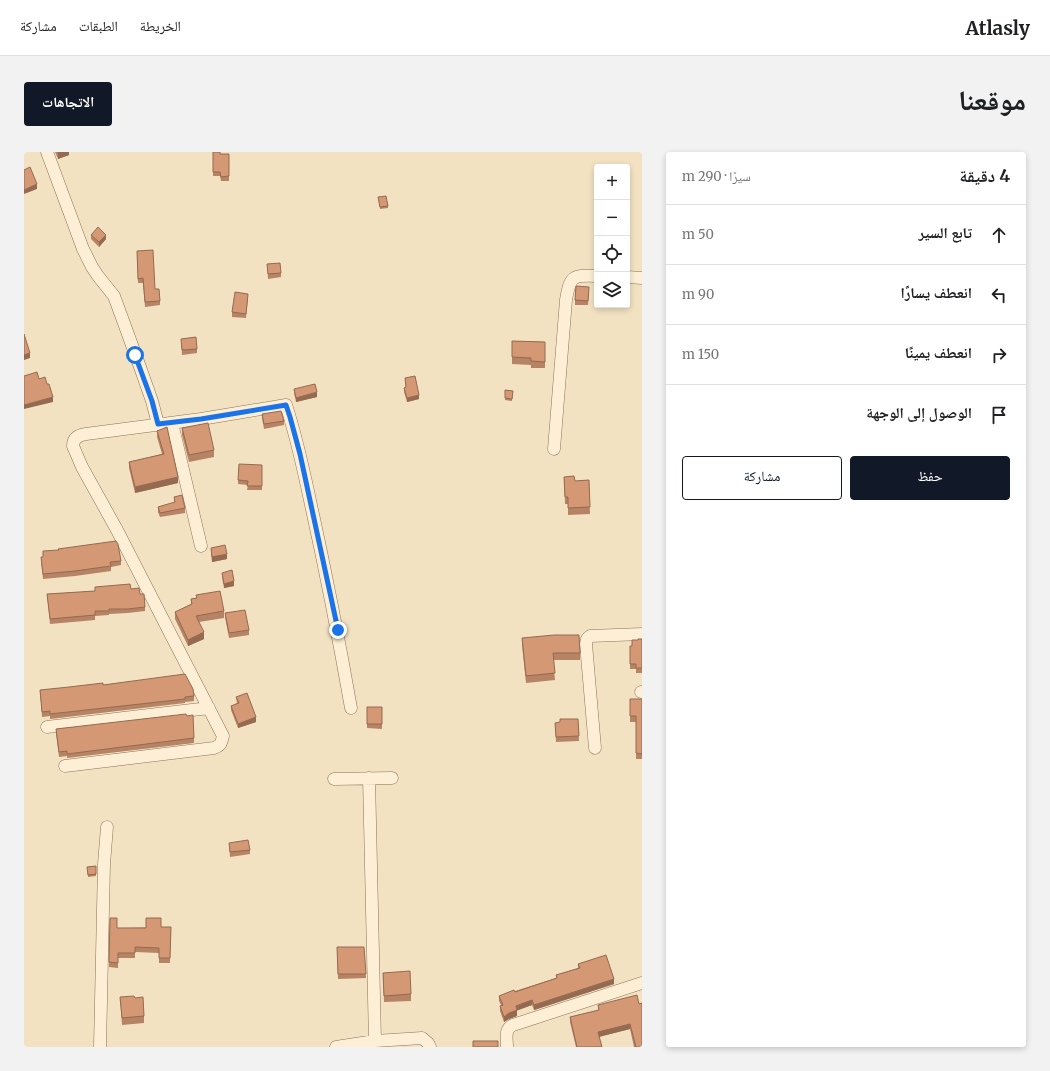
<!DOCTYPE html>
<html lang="ar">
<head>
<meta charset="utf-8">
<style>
	:root { --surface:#fff; --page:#f2f2f2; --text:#202124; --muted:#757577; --line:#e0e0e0; --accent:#111827 }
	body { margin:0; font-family:Merriweather,"Noto Naskh Arabic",serif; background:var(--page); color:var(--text); direction:rtl }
	.controls { position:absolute; right:12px; top:12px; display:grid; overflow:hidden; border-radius:4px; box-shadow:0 2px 6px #0003 }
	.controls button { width:36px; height:36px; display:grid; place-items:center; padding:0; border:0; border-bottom:1px solid var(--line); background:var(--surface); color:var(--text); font:20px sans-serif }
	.stop { position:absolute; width:12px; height:12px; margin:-9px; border:3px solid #1a73e8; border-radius:50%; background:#fff }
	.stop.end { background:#1a73e8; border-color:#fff; box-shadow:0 1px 4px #0008 }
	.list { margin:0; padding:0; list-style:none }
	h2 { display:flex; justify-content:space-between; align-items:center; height:52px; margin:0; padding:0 16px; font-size:17px }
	h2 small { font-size:13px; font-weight:400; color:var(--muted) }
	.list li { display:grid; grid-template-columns:26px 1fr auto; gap:12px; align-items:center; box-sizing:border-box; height:60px; padding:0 16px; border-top:1px solid var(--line) }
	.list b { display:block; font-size:15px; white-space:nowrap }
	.list em { font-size:13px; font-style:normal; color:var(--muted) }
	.actions { display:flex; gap:8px; padding:12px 16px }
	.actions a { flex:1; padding:9px 0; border:1px solid var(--accent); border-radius:4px; text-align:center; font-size:14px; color:var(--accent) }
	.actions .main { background:var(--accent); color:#fff }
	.icon { flex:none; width:22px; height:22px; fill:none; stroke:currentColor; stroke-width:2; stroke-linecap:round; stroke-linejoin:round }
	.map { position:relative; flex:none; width:618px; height:895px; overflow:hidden; direction:ltr; border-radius:4px }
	header { display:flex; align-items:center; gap:24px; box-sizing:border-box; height:56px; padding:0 20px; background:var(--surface); border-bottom:1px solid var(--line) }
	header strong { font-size:19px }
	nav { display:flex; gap:22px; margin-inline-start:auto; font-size:14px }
	.intro { display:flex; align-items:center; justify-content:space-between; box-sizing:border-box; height:96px; padding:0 24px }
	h1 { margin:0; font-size:28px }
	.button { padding:10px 18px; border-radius:4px; background:var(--accent); color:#fff; font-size:14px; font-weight:700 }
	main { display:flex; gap:24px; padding:0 24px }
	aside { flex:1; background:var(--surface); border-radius:4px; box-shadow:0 2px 6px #0003 }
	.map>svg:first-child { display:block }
</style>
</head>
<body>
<header>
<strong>Atlasly</strong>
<nav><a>الخريطة</a><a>الطبقات</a><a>مشاركة</a></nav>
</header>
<div class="intro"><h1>موقعنا</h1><a class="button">الاتجاهات</a></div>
<main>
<aside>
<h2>4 دقيقة<small>سيرًا · 290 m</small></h2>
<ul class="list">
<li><svg class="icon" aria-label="ahead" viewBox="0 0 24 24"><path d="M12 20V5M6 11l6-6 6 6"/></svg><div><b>تابع السير</b></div><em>50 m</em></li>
<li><svg class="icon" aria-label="left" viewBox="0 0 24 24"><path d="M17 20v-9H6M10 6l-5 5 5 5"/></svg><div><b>انعطف يسارًا</b></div><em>90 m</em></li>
<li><svg class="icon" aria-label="right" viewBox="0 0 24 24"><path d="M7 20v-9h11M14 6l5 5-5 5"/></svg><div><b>انعطف يمينًا</b></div><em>150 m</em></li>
<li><svg class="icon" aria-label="arrive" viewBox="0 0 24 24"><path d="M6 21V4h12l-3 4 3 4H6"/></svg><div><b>الوصول إلى الوجهة</b></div></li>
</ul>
<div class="actions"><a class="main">حفظ</a><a>مشاركة</a></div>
</aside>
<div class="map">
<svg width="618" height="895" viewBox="0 0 618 895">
	<rect width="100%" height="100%" fill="#f2e2c2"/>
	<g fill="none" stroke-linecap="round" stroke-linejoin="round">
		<defs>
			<path id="minor" d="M23 0 59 97 68 115 74 124 90 144 116 215 128 249 134 272
				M603 125 618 126
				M148 271 177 394
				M530 297 542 148C546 123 549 123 573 124
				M617 540H618
				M23 575 185 556
				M571 596 562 492 563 487 566 484 618 482
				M41 614 190 596C197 593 197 592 199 584L93 378 58 315 49 294C49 286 55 283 62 282L177 267 262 253C273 286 280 320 287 353 302 421 315 488 327 556
				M345 626 351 889
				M310 627 368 626
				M76 895 80 712 83 675
				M312 895 351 889 398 886 404 891 406 895
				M483 895C483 887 480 877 489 873L618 831"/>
		</defs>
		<!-- minor casing -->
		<use href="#minor" stroke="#8e7257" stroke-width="13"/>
		<!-- minor -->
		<use href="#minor" stroke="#fcefd6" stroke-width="12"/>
	</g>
	<!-- wall -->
	<path fill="#b68364" d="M31 0H45V3L34 7Z
		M189 0 196 2H205V29H197L196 24H189Z
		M354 45 364 54V56L356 57Z
		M67 83 82 87 75 95 67 87Z
		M113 99 136 149V153L121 155 119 131H114Z
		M243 112 257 121V125L244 127Z
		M565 140 564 153H551V148Z
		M224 146 222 166 208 165V160Z
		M157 187 173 197V201L158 203Z
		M488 189 521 190V216H507V213L488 212Z
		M381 226 395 247 383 250 380 240V236H382Z
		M270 237 293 245 272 250 270 241Z
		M481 238 489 239 488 249 481 248Z
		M238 262 260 269V273L240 277 238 266Z
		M158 276 190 298V305L165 310 158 283Z
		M133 279 154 331 111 341 105 316V310L138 302 133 285Z
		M238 313V338H223L224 333 214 332V328Z
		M540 325 551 329 565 328 566 362 544 363V352H541Z
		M150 345 161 356V361L136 365 134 360V355L150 351Z
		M187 396 203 407 188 410 187 401Z
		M19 399 97 409V413L87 415V419L51 424 19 427 17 409V405H19Z
		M198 421 210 434 200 436 198 425Z
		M107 437 116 442 121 455V459L104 461 85 462V463L71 464V468L26 472 23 442Z
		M172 443 200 459V466L175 470 180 487 164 494 151 467V460L167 452V447L172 446Z
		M201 461 225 478V483L205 486 201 465Z
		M498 486 556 501V508H529L531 528 502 531 498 493Z
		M618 487V521H612V517H606V494H608L614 488Z
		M79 533 170 544V549L161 550V551L26 567V564L18 565 16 538Z
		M212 545 232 570 214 576 207 558V554L213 551Z
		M606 547H618V607H612V570H606Z
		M343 555H358V577L343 576Z
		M163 564 170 586V591L43 606V604L35 605 32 581V577Z
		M554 567 555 589 532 590 531 571 536 570Z
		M205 691 226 698V702L206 705Z
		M72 714V724L64 725 63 715Z
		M86 766 93 776 147 775 146 811H135V801L111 800V806H94V816L85 815Z
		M313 795H340L342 826 314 827Z
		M554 812 590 832 510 858 508 853 493 858V864L485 867 480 870 476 859V854L477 853 475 849V844L532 826V823L554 816Z
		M359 821 387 842V849L360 850Z
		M96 845 111 846 120 864V871L98 873Z
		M615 852 618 895H610L606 877 575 885 578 895H552L546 870V865L574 858V853Z"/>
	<!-- shaded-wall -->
	<path fill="#946a51" d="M34 0H45V3L34 7Z
		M13 32V37L0 42V38Z
		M82 83V87L75 95V90Z
		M6 201V206L0 208V203Z
		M293 240V245L272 250V246Z
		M395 243V247L383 250V246Z
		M29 245V250L0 257V253Z
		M154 325V331L111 341V335Z
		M203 402V407L188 410V405Z
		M210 429V434L200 436V432Z
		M180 480V487L164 494V488Z
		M232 565V570L214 576V572Z
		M590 827V832L510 858V853Z
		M508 848V853L492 859V854Z
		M493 858V864L485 867 480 870V865L485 861Z
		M606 872V877L574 885V880Z"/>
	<!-- building -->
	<path fill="#d49874" stroke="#946a51" d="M189 0H196V2H205V24L197 25 196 20H189Z
		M6 15 13 32 0 38V18Z
		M362 44 364 54 356 55 354 45Z
		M74 75 82 83 75 90 67 83Z
		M129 98 131 137H135L136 149 121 150 119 126 114 127 113 99Z
		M256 111 257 121 244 122 243 112Z
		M552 134 565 135 564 149 551 148Z
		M211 140 224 142 222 162 208 160Z
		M0 182 6 201 0 203Z
		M172 185 173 197 158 198 157 187Z
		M488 189 521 190V210L507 209V206L488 205Z
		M13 220 15 227 21 225 23 232H25L29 245 0 253V224Z
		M391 224 395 243 383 246 380 236 382 235 381 226Z
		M291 232 293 240 272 246 270 237Z
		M481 238 489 239 488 247 481 246Z
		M257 259 260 269 240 272 238 262Z
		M184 271 190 298 165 303 158 276Z
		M143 275 154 325 111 335 105 310 140 302 133 279Z
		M215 312 238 313V334H223L224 329 214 328Z
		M550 324 551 329 565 328 566 355 544 356V345H541L540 325Z
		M158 343 161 356 136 361 134 355 151 350 150 345Z
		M92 389 94 392 97 409 86 410 87 414 51 419 19 422 17 405H19V399L35 398 34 397Z
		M201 393 203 402 188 405 187 396Z
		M208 418 210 429 200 432 198 421Z
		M106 432 107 437 115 436 116 442H120L121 455 104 457H85V459H71V463L26 467 23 442 71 439V435Z
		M196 439 200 459 172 464 180 480 164 488 151 460 168 452 167 447 173 446 172 443Z
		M221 458 225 478 205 481 201 461Z
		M530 483H555L556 501H529L531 521 502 524 498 486Z
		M614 487H618V516H612V512H606V494H608V488H614Z
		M161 522 169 537 170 544 161 545V547L26 562V559L18 560 16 538 45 535 79 531V533Z
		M223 541 232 565 214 572 207 554 215 551 212 545Z
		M606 547H618V602L612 601V564H606Z
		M343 555H358V572H343Z
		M162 562 163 564 169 563 170 586 43 602V599L35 600 32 577Z
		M536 567H554L555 584 532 585 531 571 536 570Z
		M224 688 226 698 206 700 205 691Z
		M72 714V722L64 723 63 715Z
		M86 766H93V776H122V766H137V775H147L146 806H135V796L111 795V801H94V811L85 810Z
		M313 795H340L342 822H314Z
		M582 803 590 827 510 853 508 848 492 854 493 858 485 861 480 865 476 854 479 853 475 844 490 838 491 840 533 826 532 823 556 816 554 812Z
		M386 819 387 842 360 844 359 821Z
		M613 843 615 852 618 851V895H612L606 872 574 880 578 895H553L546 865 575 858 574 853Z
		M110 844 111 846 119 845 120 864 98 866 96 845Z
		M449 889H474V895H449Z"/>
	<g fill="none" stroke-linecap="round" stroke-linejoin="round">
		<!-- route -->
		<path stroke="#1a73e8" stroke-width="5" d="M111 203 128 249 134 272 177 267 262 253 266 265 276 302 314 478"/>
	</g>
</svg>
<div class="controls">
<button>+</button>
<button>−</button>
<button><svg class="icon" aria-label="locate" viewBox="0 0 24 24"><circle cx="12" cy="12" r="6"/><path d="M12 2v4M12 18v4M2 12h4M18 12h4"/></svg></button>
<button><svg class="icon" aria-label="layers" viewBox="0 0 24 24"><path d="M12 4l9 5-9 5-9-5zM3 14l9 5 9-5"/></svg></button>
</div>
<div class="stop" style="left:111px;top:203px"></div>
<div class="stop end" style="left:314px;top:478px"></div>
</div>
</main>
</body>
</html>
